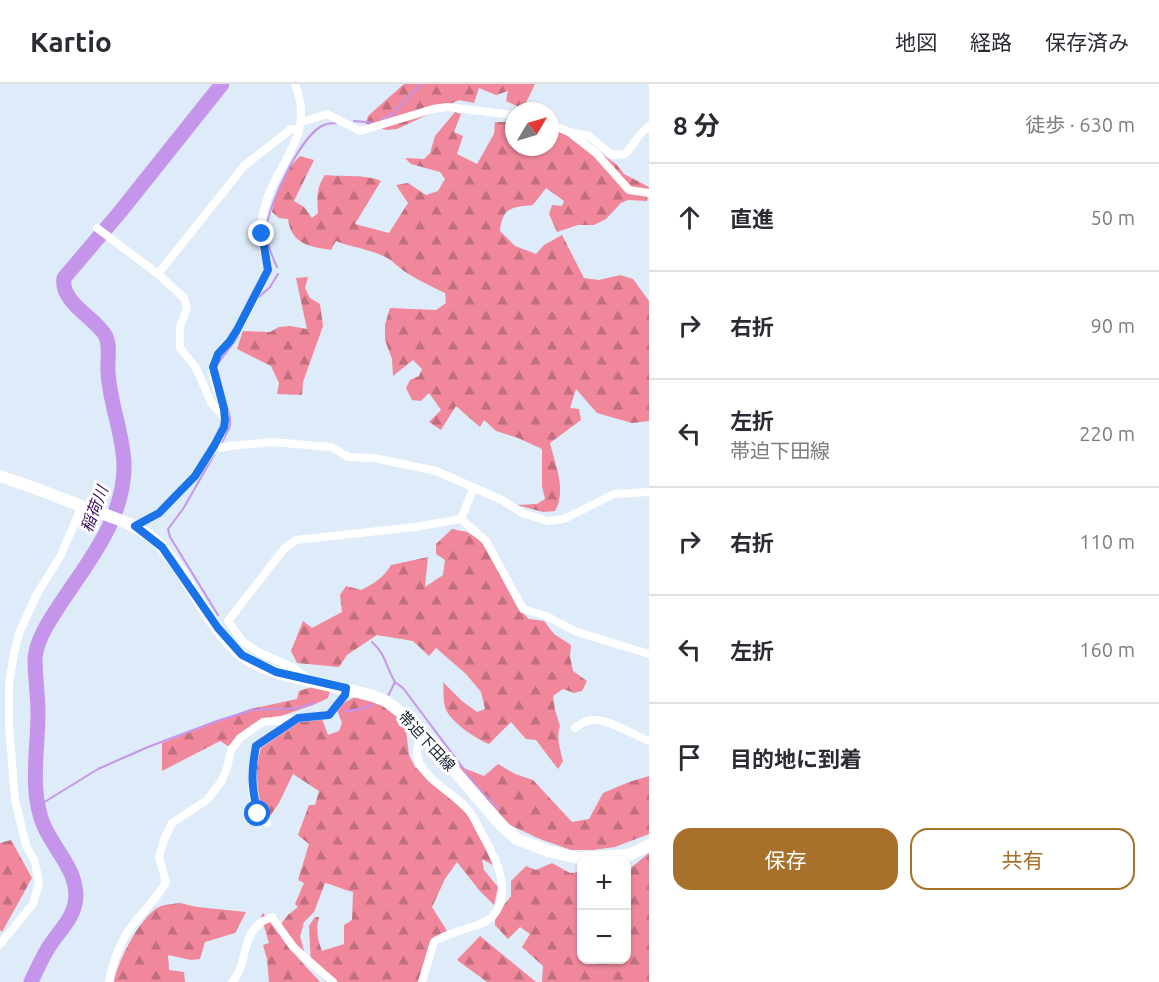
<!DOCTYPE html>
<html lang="ja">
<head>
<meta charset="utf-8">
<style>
	:root { --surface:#fff; --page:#f7f7f7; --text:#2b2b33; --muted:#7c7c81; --line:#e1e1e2; --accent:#a7712c }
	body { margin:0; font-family:Ubuntu,"Noto Sans JP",sans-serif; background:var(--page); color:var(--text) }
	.controls { position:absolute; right:18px; bottom:18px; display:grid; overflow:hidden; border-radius:12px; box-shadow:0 2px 4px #0004 }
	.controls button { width:54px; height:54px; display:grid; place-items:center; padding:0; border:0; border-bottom:2px solid var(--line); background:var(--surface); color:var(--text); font:30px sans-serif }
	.compass { position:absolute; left:505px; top:18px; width:54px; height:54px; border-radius:50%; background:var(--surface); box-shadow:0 2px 4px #0004; rotate:52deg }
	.stop { position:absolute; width:18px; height:18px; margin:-14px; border:4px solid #1a73e8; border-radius:50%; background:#fff }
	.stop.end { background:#1a73e8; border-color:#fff; box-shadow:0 2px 6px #0008 }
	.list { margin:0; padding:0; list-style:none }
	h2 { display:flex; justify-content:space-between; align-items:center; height:78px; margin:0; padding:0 24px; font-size:26px }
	h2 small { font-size:20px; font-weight:400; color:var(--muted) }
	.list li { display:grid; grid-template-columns:39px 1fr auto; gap:18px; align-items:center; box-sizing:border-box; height:108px; padding:0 24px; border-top:2px solid var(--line) }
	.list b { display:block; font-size:22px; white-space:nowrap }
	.list p { margin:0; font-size:20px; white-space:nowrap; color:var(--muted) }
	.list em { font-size:20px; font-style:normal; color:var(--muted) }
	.actions { display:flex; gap:12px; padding:18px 24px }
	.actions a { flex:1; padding:14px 0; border:2px solid var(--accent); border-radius:18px; text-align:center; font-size:21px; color:var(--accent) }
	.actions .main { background:var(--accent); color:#fff }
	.icon { flex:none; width:33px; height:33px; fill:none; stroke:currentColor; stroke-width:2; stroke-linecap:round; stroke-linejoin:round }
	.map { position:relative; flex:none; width:649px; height:898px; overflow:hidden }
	header { display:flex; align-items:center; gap:36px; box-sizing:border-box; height:84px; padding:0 30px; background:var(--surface); border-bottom:2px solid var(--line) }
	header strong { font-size:28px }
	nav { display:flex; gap:33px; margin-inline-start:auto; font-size:21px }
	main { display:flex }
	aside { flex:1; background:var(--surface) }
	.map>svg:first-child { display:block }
</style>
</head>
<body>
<header>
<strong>Kartio</strong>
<nav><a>地図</a><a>経路</a><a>保存済み</a></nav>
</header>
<main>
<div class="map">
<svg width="649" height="898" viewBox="0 0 649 898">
	<defs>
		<pattern id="forest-firs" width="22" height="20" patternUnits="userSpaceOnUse" patternTransform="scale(1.5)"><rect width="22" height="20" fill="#f0879a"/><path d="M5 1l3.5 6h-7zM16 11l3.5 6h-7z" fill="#c16e7e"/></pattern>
	</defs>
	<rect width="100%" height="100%" fill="#deebf9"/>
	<!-- forest -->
	<path fill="url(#forest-firs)" d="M404 0H535L523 25 506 17 508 7 496 11 479 4 474 19 459 16 397 45 386 46 366 40 368 32Z
		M455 28 461 30 454 48 463 52 457 70 477 80 494 50 495 38H514V63H550V43L591 62 616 80 624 90 649 103 647 117 628 116 621 119 606 135 594 141H578L557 148 549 130 552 121 562 122 564 117 546 104 533 121C511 123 502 124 500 147L515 162 536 170 544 161 562 151 584 194 599 196 620 191 633 195 649 217V337L632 339 597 329 576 305 570 324 579 325 581 336 550 359C555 380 567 407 555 427L543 428 517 421 537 420 545 415 542 402V365L518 354 496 347 484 336 480 343 456 322 441 346 429 338 441 326 429 309 421 317 412 316 406 304 410 296 419 292 422 285 413 276 393 292 392 275 385 256V241L390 224 436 226 446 219 445 209C431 202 417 196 404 187 398 183 394 178 389 175 372 165 353 164 336 157L331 166C309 162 292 161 288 135L279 134 272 128C275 108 285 86 300 72L314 76 294 117 304 123 312 134 318 129C317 114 316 104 325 91 342 93 366 90 381 97L355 140 389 149 408 119 396 101 408 99 426 111 438 107 445 95 440 88 411 80 405 74 424 75 430 69 435 52Z
		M308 193 305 204 310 214 320 220 323 242 303 298 302 311 277 310 279 299 271 282 237 265 243 247 270 248 279 243 290 242 307 245 296 194Z
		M452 445 467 448 481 457 510 506 519 525 529 535 544 537 554 550 571 561 570 572 573 587 587 597 582 607 574 609 563 605 553 612 555 626 560 642C556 654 560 665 563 677L558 685 536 656 526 655 511 638 489 660C476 655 449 637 445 623 443 615 444 606 443 598L462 617 477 628 485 625 481 608 466 590 436 564 429 572 413 557 377 551 347 571 339 583 297 579 291 567 303 537 312 544 342 528 340 511 346 502 361 506C375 499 383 494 391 481L428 473 425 503 443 491 445 476 436 470V460Z
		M315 602 330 607 328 614 313 621 278 633 228 662 220 657 162 687V659L250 625 297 615 299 607Z
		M357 612 382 619 405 638 409 671 415 683 472 734 496 783 482 775 484 786 498 803 494 821 479 806 457 778 445 795 432 823 447 847 433 867 426 898H326L311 881 309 842 315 833H319C316 846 317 854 322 867L344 860V841L352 836 353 808C343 806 335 801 325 799L314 828 304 838 300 852 305 871 281 840 288 831 298 823 295 820 304 799 298 796 309 760 298 751 309 721H315L319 707 293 690 279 719 265 739C260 719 249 673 266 657 276 647 306 636 320 629L328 651 339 647 342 639 336 623Z
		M498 680 515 690 533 696 572 738 589 735 603 709 629 698 649 692V750L615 763 593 766H571L540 755 510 741 456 681 484 692Z
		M11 756 32 794 2 848 0 846V759Z
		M649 769V898H542L543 882 522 863 530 850 520 843 508 855 495 841V833L511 812V797L526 782 536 786 552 779 570 789 581 788 582 876H626L627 787Z
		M180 819 197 823 246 828 235 849 205 858 200 875 191 876 168 871 169 886 184 888 185 898H114C117 878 142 829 161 822 167 820 174 820 180 819Z
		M263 829 298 874 320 898H269L267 875 263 861 269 859 261 832Z
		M480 852 536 898H487L457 876Z"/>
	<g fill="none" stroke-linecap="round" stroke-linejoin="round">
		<!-- stream -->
		<path stroke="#c595eb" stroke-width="2" d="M381 36 392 30 421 0
			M354 37 376 39
			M277 183C271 170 266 158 267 143 268 120 302 49 324 41 328 39 334 39 338 39
			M259 213 270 203 278 190
			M222 358 230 342V334L216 282 238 253
			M214 371 183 425 168 445 170 453 218 531
			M372 558C385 569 386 583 395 598L388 612
			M395 598 403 604 478 704 497 723
			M344 628 364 624 373 620
			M38 722 98 685 148 663 217 637 252 626 298 624 314 619"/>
		<!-- river -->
		<path stroke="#c595eb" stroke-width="15" d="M31 898C36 887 41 876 47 866 56 850 71 838 75 820 81 790 55 767 44 742 29 707 38 666 38 629 38 611 35 593 35 575 36 557 49 537 59 522 87 479 125 435 124 380 123 348 109 318 108 287 107 275 111 261 105 251 94 233 60 218 64 194L120 128 222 0"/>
		<!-- minor -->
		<path stroke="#fff" stroke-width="8" d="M302 38 327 30 360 47 433 25 447 23 514 31
			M550 40 569 48 596 69 629 106 649 109
			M570 48 589 52 612 71 625 70C634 61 639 49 649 42
			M97 144 158 190 184 214 187 225 180 242V264L196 284 211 318 225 335
			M158 190 244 82 291 45H299
			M214 362 221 364 230 362 272 358 331 363 348 373 374 374 436 387 502 416 522 429 548 437 564 435 614 410 649 408
			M461 435 486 457 523 525 546 532 577 548 649 570
			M136 442C143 437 153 434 159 428 179 413 228 356 225 331 223 314 208 294 214 277 218 267 228 260 234 252 247 231 257 208 268 186 268 178 265 172 263 164 260 150 261 135 265 122 277 76 316 54 295 0
			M310 596 294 584 260 569 243 558 228 537 284 465 296 456 415 443 461 435 474 403
			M575 644C578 642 583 638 587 637 604 631 633 651 649 657
			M267 739C246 719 251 687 257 662L295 636
			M0 860 33 820 39 799 35 778 26 761 15 716 9 641V600L14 569 20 547 37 510 60 473 82 422
			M109 898C112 879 122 853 135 838 146 824 158 813 166 798L159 773 164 756 172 739 207 716 221 698 227 684 231 666 240 654 263 638 329 631 345 611 346 604
			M232 898C247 883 241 856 259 840 262 837 268 835 272 833L293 863 333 898
			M422 898 434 858C447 847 481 844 492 833 515 808 494 771 481 748 477 741 474 733 469 727 455 709 426 698 418 675 415 665 419 657 423 649"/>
		<!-- secondary -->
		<path stroke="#fff" stroke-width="12" d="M0 392C27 401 54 411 81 422 110 433 139 439 161 462 191 494 208 545 243 572 271 594 336 601 373 612L386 617 412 637 501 741 517 755 548 767 578 774 629 771 649 761"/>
	</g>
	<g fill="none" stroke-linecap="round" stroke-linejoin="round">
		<!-- route -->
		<path stroke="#1a73e8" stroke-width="8" d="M258 730C251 702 251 689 256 662L298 634 329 631 345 611 346 604 276 588 242 571 218 544 162 463 135 442 159 429 195 392 214 362 224 343 225 336 224 325 213 283 218 270 230 257 237 246 268 186 262 150"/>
	</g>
	<g text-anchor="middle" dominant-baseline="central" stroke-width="6" stroke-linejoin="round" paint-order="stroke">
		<!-- street labels -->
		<g font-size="15" fill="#121e2a" stroke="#fff">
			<text transform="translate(427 657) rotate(47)">帯迫下田線</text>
		</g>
		<!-- water labels -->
		<g font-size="16" font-style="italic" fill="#3e0e5b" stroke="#fff">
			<text transform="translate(94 425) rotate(-69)">稲荷川</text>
		</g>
	</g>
</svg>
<div class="controls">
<button>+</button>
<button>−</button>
</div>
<svg class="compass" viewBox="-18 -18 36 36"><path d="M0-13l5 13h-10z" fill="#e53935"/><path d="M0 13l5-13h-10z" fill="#7c7c81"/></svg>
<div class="stop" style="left:258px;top:730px"></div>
<div class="stop end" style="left:262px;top:150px"></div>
</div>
<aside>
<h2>8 分<small>徒歩 · 630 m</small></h2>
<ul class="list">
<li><svg class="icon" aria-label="ahead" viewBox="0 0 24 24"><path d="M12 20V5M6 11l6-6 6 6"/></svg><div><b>直進</b></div><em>50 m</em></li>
<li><svg class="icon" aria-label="right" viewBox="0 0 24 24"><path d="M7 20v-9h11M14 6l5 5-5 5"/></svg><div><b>右折</b></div><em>90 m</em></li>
<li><svg class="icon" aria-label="left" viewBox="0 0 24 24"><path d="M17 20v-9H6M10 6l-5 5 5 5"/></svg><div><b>左折</b><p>帯迫下田線</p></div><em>220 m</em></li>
<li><svg class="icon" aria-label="right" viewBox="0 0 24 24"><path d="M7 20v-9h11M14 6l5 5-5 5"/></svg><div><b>右折</b></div><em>110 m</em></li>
<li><svg class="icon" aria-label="left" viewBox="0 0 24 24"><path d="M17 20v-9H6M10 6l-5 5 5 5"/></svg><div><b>左折</b></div><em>160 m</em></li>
<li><svg class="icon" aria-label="arrive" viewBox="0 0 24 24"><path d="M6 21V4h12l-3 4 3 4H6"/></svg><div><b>目的地に到着</b></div></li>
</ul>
<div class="actions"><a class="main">保存</a><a>共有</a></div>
</aside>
</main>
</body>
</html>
